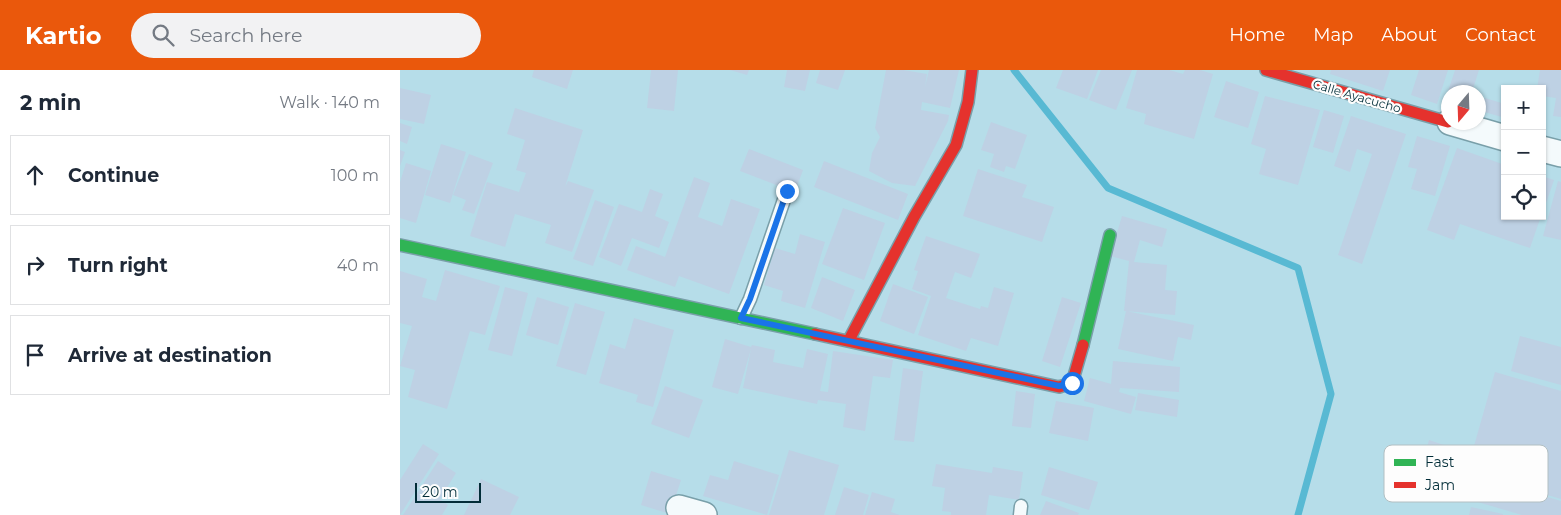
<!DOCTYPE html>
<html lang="en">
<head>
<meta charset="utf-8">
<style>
	:root { --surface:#fff; --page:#f2f2f3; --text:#1f2937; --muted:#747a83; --line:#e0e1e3; --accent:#ea580c }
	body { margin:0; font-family:Montserrat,sans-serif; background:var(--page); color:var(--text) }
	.controls { position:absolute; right:15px; top:15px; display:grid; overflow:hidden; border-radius:0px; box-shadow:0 1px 4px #0004 }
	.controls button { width:45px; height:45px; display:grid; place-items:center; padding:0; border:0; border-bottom:1px solid var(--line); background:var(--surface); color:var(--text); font:25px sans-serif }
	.compass { position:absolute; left:1041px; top:15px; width:45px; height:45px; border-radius:50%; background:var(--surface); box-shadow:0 1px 4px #0004; rotate:199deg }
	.scale { position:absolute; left:15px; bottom:12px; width:66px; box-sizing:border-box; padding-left:5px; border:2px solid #022d38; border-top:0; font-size:14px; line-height:18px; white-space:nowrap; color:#022d38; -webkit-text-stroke:4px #fdfdfd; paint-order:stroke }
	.stop { position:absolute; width:15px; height:15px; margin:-11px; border:4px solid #1a73e8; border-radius:50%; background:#fff }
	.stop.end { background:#1a73e8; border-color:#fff; box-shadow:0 1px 5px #0008 }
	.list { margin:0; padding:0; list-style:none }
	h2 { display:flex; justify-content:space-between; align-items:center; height:65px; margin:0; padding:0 20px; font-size:21px }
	h2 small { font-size:16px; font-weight:400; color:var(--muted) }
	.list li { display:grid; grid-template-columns:32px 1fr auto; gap:15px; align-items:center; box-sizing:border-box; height:80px; margin:0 10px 10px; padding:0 10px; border:1px solid var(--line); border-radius:0px }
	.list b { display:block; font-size:19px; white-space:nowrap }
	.list em { font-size:16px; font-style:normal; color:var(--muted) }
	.icon { flex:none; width:28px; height:28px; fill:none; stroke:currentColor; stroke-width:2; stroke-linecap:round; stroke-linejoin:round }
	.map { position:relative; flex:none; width:1161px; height:445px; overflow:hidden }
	header { display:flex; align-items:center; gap:30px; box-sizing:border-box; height:70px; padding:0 25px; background:var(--accent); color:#fff }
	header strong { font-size:24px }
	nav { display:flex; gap:28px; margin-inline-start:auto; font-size:18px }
	.search { width:350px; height:45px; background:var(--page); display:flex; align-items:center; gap:12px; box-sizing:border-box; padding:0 18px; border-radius:28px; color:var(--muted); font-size:19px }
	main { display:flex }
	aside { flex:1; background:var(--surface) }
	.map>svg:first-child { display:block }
</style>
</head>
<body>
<header>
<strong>Kartio</strong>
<div class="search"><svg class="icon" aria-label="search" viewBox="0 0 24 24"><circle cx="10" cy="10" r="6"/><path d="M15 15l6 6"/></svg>Search here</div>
<nav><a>Home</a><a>Map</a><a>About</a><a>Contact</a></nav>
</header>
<main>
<aside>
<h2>2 min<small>Walk · 140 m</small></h2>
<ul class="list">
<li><svg class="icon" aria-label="ahead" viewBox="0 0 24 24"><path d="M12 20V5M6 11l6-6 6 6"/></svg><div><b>Continue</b></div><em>100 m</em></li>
<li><svg class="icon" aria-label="right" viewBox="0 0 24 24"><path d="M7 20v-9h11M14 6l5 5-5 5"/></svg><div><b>Turn right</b></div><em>40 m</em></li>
<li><svg class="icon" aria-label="arrive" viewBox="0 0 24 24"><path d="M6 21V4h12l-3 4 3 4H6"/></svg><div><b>Arrive at destination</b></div></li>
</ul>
</aside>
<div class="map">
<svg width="1161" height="445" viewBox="0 0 1161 445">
	<rect width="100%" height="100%" fill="#b6dde9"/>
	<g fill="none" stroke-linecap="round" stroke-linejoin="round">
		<!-- stream -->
		<path stroke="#58b9d3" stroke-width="7" d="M614 0 708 118 898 198 931 324 898 445"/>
	</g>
	<!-- building -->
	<path fill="#bed1e4" d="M134 0H173L167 19 132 7Z
		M251 0H278L274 41 247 38Z
		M330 0H349L347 5Z
		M387 0H410L405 21 384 17Z
		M420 0H445L438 20 416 13Z
		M486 0H503L527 4 525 17 529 0H559L550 38 522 32 521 40 549 45 548 51 515 116 492 113 469 101 472 83 480 67 475 58Z
		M663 0H698L687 29 656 18Z
		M701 0H732L716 40 689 30Z
		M737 0H769L783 4 785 0H800L813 4 794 69 744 54 746 44 726 38Z
		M931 0H990L983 21 930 4Z
		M1019 0H1048L1037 34 1011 25Z
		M1055 0H1079L1072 22H1048V28L1046 27Z
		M1140 0H1161V47L1153 46 1156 28 1142 26V19H1137Z
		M826 11 859 22 848 58 814 47Z
		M0 18 31 25 24 54 0 49Z
		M865 26 920 40 898 115 859 104 866 79 851 74Z
		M1085 28 1105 34V48L1081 41Z
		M115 38 183 60 165 117 168 111 194 120 172 182 145 173 151 155 115 144 105 177 70 166 87 112 119 122 126 103 116 100 125 70 107 64Z
		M924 40 944 46 933 83 913 77Z
		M951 46 1006 64 962 194 938 185 972 84 957 79 950 102 934 96Z
		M591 52 627 65 615 99 606 96 604 102 590 97 594 84 581 80Z
		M0 53 12 57 7 74 0 71Z
		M1017 66 1050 76 1035 126 1011 119 1017 99 1008 97Z
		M41 74 66 82 50 133 25 125Z
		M1057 78 1105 95V146H1141L1130 178 1060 154 1054 170 1027 160Z
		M349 79 403 100 395 122 340 101Z
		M0 80 5 82 0 96Z
		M69 84 93 93 74 144 62 140 66 130 53 125Z
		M424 91 508 124 498 150 414 117Z
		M6 93 31 101 16 153 0 148V112Z
		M578 99 627 115 622 127 654 137 642 172 563 146Z
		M1142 106 1154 110 1143 142H1142Z
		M294 107 310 113 298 147 322 156 331 129 360 139 329 224 279 206 275 217 227 200 236 176 265 187Z
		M1158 111 1161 112V170L1143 166Z
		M250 119 263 124 255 146 269 152 259 178 232 168 221 196 199 187 219 134 242 142Z
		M195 130 214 137 193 196 173 189Z
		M443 138 485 153 464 210 422 194Z
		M722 146 767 159 762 177 740 170 734 192 767 195 765 220 777 221 775 245 724 241 729 191 710 186Z
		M400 164 425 172 405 238 381 231 383 221 364 215 375 178 395 184Z
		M526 166 580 184 571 208 555 202 546 228 580 239 581 236 588 238 594 217 614 223 598 276 571 268 566 281 518 265 531 226 512 219 518 201 514 200Z
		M45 200 100 216 85 265 70 261 47 339 8 327 15 300 0 296 12 256 0 253V201L27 209 22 227 36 231Z
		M422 207 455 220 443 251 411 238Z
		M493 214 528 227 514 264 480 251Z
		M105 217 128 223 112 286 88 280Z
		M137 227 169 237 158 275 126 265Z
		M662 227 681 233 660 297 642 291Z
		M175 233 205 242 186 305 156 296Z
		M726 241 794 255 791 270 778 267 773 291 718 279Z
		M234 248 274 260 253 337 236 332 238 325 199 313 210 274 225 279Z
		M1120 266 1161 277V315L1111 301Z
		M325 269 351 277 352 275 375 280 373 292 403 298 407 279 428 284 420 321 428 322 433 281 493 290 490 308 473 306 465 361 443 357 446 334 418 330 417 334 343 318 351 279 338 324 312 317Z
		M713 291 780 297 779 322 720 318 719 322 736 327 731 344 684 331 690 308 711 314Z
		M503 298 523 301 514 372 494 370Z
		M1095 302 1161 321V429L1075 404 1082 379 1074 376Z
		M265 316 303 330 289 368 251 354Z
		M616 321 635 324 631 358 612 356Z
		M738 323 779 330 777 347 735 340Z
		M656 331 694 338 688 371 649 363Z
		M1029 370 1065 382 1057 406 1022 395Z
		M23 374 39 384 0 445V410Z
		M389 380 439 395 424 445H369Z
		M38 391 56 403 40 429 48 435 42 445H3Z
		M334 391 379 405 367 445 303 426 310 405 328 410Z
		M536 394 592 403 593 397 623 402 619 430 589 425 586 445H551V442L542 441 545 418 532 416Z
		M649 397 698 412 689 440 641 425Z
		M251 401 281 410 270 444 241 435Z
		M1071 404 1161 431V445H1122L1064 428Z
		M81 409 119 427 110 445H64Z
		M444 417 469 425 463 445H435Z
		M472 422 495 429 491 442 500 445H465Z
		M646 431 679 443 678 445H640Z
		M1071 437 1103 444V445H1069Z"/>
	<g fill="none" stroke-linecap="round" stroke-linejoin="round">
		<defs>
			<path id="lane" d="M341 248 350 229 387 121
				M620 445 621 436"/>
			<path id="street" d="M1050 52 1105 68
				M1142 79 1161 84
				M279 438 304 445"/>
			<path id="fast" d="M0 175 415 264
				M683 275 710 165"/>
			<path id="jam" d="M866 0 1048 52
				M415 264 659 317 672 313 683 275
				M449 270 514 147 556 75 568 32 572 0"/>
		</defs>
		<!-- lane casing -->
		<use href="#lane" stroke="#799fa9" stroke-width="15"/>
		<!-- street casing -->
		<use href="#street" stroke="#799fa9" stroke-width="28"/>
		<!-- fast casing -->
		<use href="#fast" stroke="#799fa9" stroke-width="14"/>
		<!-- jam casing -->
		<use href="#jam" stroke="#799fa9" stroke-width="14"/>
		<!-- lane -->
		<use href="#lane" stroke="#f4fafc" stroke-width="12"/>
		<!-- street -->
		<use href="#street" stroke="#f4fafc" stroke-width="25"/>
		<!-- fast -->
		<use href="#fast" stroke="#30b455" stroke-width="11"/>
		<!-- jam -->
		<use href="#jam" stroke="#e5322d" stroke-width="11"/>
	</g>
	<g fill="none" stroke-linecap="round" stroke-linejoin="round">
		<!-- route -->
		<path stroke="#1a73e8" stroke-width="6" d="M387 121 350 229 341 248 659 316 672 313"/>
	</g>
	<g text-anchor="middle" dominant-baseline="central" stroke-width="4.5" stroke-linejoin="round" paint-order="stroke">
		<!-- street labels -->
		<g font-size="12" fill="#022d38" stroke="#fdfdfd">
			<text transform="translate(957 26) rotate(16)">Calle Ayacucho</text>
		</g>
	</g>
	<!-- legend -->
	<rect x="984" y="375" width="164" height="57" rx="8" fill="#fdfdfd" stroke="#b2bfc2" stroke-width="1"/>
	<rect x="994" y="389" width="22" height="7" fill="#30b455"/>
	<rect x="994" y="412" width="22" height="6" fill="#e5322d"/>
	<g font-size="14" fill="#022d38">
		<text x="1025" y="397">Fast</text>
		<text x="1025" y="420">Jam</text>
	</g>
</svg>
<div class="controls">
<button>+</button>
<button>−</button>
<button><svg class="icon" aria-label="locate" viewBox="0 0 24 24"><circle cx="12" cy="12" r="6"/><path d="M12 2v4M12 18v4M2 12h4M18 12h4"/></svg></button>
</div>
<svg class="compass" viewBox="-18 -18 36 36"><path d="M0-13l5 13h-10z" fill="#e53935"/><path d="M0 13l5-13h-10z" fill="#747a83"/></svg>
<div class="scale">20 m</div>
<div class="stop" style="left:672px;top:313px"></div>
<div class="stop end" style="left:387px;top:121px"></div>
</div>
</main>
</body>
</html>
